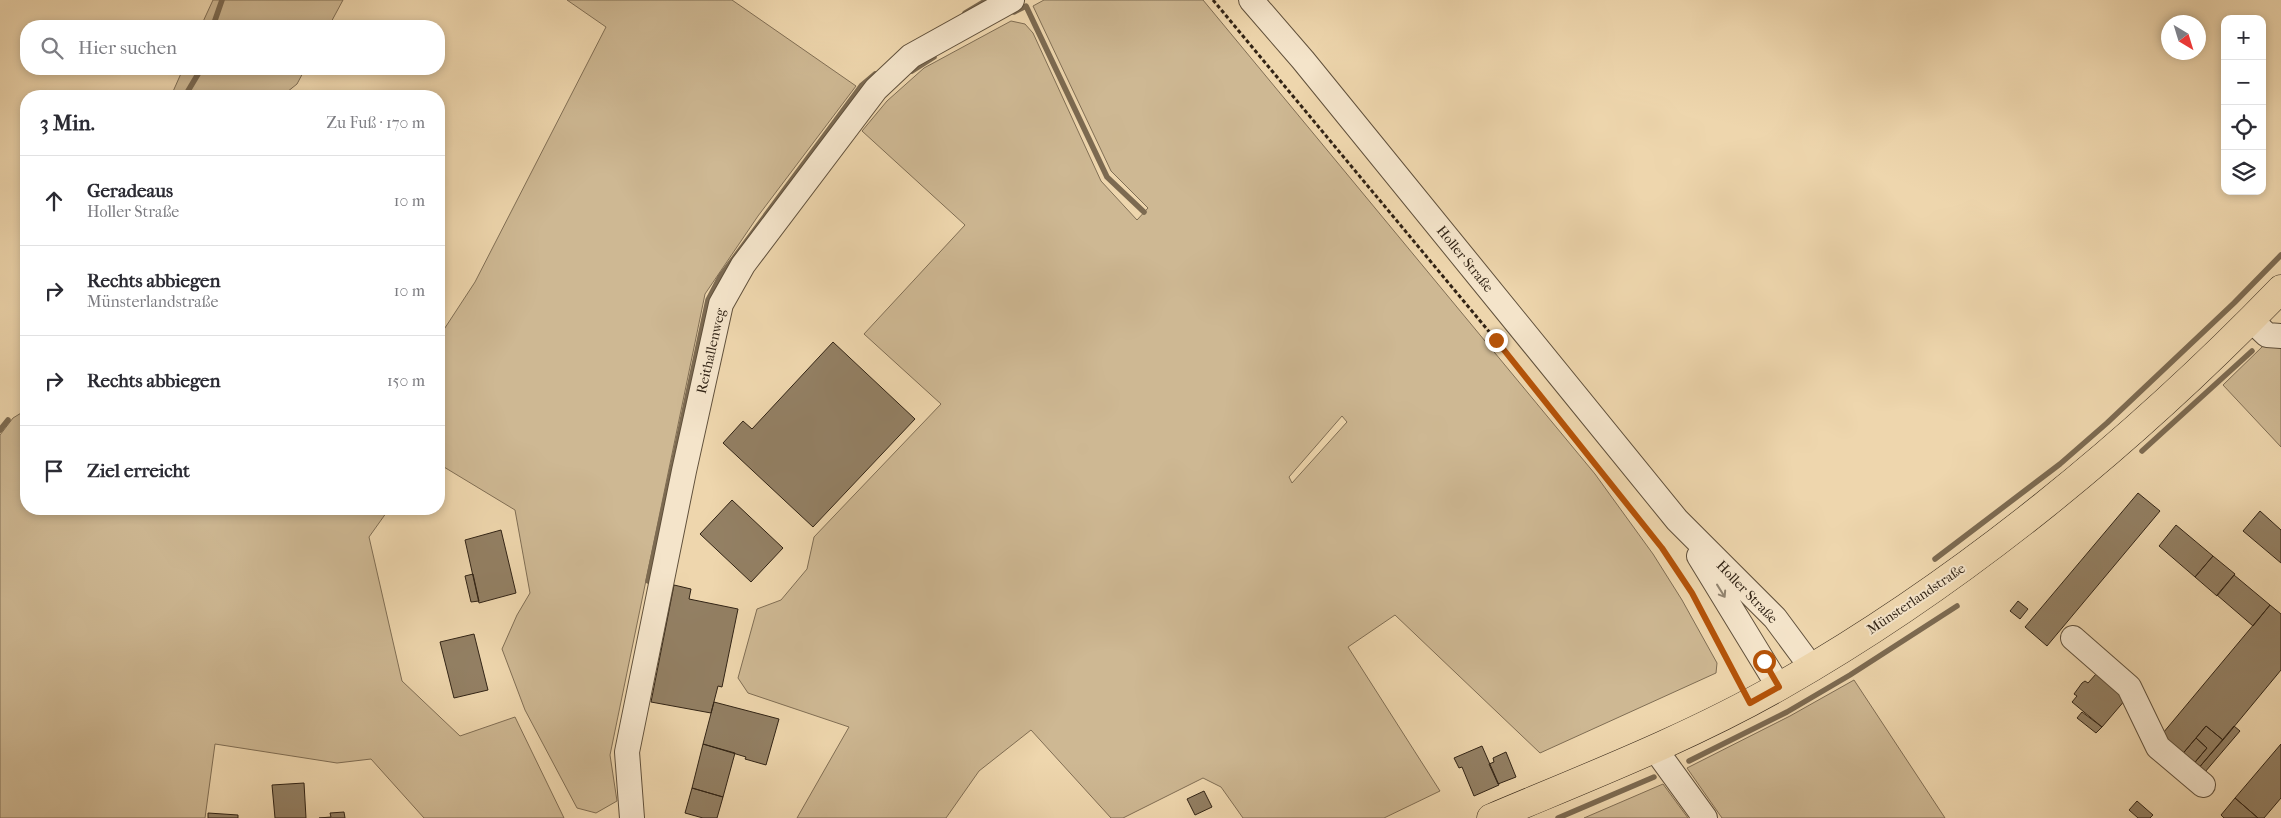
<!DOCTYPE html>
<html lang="de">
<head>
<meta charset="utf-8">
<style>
	:root { --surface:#fff; --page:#f2f2f3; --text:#2b2b33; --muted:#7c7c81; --line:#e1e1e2 }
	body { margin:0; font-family:"IM FELL French Canon",serif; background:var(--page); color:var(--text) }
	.controls { position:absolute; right:15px; top:15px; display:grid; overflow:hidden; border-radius:10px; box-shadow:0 2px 8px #0003 }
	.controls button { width:45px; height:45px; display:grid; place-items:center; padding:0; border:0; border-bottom:1px solid var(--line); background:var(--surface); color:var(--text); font:25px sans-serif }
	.compass { position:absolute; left:2161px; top:15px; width:45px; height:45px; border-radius:50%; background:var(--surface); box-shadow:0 2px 8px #0003; rotate:142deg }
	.stop { position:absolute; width:15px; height:15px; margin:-11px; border:4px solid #b45309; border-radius:50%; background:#fff }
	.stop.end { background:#b45309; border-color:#fff; box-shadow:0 1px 5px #0008 }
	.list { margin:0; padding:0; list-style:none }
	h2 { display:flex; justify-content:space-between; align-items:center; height:65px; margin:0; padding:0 20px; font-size:21px }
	h2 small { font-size:16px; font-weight:400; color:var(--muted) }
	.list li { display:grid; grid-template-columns:32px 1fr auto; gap:15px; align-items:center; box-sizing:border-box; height:90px; padding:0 20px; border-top:1px solid var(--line) }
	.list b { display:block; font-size:19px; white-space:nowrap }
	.list p { margin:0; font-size:16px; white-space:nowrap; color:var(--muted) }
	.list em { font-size:16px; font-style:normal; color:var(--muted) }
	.icon { flex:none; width:28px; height:28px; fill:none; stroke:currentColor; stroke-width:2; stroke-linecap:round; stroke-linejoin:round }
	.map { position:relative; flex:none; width:2281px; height:818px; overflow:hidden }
	.search { position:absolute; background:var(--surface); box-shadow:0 2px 8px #0003; left:20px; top:20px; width:425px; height:55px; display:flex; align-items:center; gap:12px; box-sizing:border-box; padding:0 18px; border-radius:20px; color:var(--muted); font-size:19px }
	.panel { position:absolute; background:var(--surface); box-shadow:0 2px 8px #0003; left:20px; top:90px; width:425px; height:425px; border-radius:20px }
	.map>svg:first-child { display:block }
</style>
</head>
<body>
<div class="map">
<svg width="2281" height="818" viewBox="0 0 2281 818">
	<rect width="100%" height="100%" fill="#eed6ad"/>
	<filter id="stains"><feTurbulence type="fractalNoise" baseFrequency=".004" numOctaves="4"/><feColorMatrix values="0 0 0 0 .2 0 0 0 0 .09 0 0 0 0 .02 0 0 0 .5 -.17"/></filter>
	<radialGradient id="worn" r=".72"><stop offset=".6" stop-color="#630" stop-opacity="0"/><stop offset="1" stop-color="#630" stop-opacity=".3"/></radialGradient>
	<!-- green -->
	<path fill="#ceb893" stroke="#806e54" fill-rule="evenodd" d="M213 0H343L329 26H201Z
		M567 0H732L856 86 758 216 705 294 610 755 617 801 596 813 577 808 525 710 502 649 517 615 530 593 515 510 439 464V337L475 282 606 27Z
		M1044 0H1203L1595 474 1653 554 1682 600 1717 663 1716 673 1540 753 1395 615 1348 647 1440 791 1384 818H1243L1221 787 1203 778 1123 818H1111L1031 730 979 771 946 818H797L849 727 748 693 738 678 757 609 781 600 807 569 814 537 941 404 864 334 965 225 862 131 887 101 924 68 1011 21 1025 24 1033 33 1101 181 1137 220 1148 208 1111 171 1033 6ZM1342 416 1347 422 1292 483 1289 477Z
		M183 69H305L297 84 282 96H171Z
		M2263 346 2281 348V447L2223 385Z
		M26 410V509H389L369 537 402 681 460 736 515 717 564 818H424L371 759 337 763 215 744 205 818H0V435L13 418Z
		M1854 680 1945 818H1722L1687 768 1790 716Z
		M1663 784 1688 818H1584Z"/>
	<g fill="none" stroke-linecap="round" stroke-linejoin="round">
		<!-- stream -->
		<path stroke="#7c6a51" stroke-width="5.5" d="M1014 12 1026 6 1107 177 1144 212
			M965 13 987 0
			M213 26 222 0
			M912 71 934 57
			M185 96 201 69
			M0 430 8 420
			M2142 451 2252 351
			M1935 559 2060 464 2107 423 2234 303 2281 255
			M648 581 708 300 720 277 862 85 875 74
			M1689 761 1787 712 1850 675 1957 606
			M1558 818 1654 777"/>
	</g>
	<!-- building -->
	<path fill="#938064" stroke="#312315" d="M833 342 915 419 813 527 723 443 743 421 752 429Z
		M2138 493 2160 511 2047 646 2025 627Z
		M732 500 783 548 751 582 700 534Z
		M2260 511 2281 530V563L2243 531Z
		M2176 525 2213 556 2195 577 2159 546Z
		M501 530 516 593 479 603 465 540Z
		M2213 556 2235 574 2217 596 2195 577Z
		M473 574 479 601 471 602 465 576Z
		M2234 575 2270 605 2253 626 2217 595Z
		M674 585 691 589 689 599 738 609 722 687 718 686 711 713 651 702Z
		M2018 601 2028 609 2020 619 2010 611Z
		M2270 605 2281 614V670L2223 740 2206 726 2180 757 2158 739Z
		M474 634 488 690 454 698 440 642Z
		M2096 674 2106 682 2107 681 2126 699 2102 727 2072 702 2077 696 2074 694 2082 683 2085 681 2088 683Z
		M714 702 779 719 766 765 745 759 746 757 703 744Z
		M2082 712 2102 727 2096 733 2077 718Z
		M2206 726 2223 740 2196 771 2191 767 2207 748 2196 738Z
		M2234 726 2240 731 2205 772 2197 770Z
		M2196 738 2207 748 2191 767 2180 757Z
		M703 744 735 753 723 797 692 788Z
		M2281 744V798L2264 818H2258L2235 798Z
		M1482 746 1499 785 1474 796 1462 767 1459 768 1454 758Z
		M1506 752 1516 777 1498 784 1489 764 1494 762 1493 758Z
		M304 783 306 818H275L272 785Z
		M692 788 723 797 717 818H703L685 813Z
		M1204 791 1212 807 1195 815 1187 799Z
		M2235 798 2258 818H2224L2221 815Z
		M2137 801 2153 815 2150 818H2138L2129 810Z
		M344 812 345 818H319L331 817 330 813Z
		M208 813 238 815V818H208Z"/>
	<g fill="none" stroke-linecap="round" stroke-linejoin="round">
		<defs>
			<path id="minor" d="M1251 0 1303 60 1677 520 1775 618 1812 668
				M2251 320 2267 335 2281 336
				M1699 556 1779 687
				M2073 638 2129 687 2158 747 2203 785
				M1655 749 1705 818
				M632 818 627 752 684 471 721 304 743 265 876 89 911 56 1012 0"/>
			<path id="major" d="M1491 818C1588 777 1689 738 1780 686 1963 582 2135 440 2281 289"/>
		</defs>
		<!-- minor casing -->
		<use href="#minor" stroke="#60503b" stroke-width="26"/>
		<!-- major casing -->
		<use href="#major" stroke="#312315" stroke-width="29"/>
		<!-- path -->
		<path stroke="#312315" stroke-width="3" stroke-dasharray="4 2.5" stroke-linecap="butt" d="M1213 0 1496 340 1662 548 1692 593 1740 683"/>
		<!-- minor -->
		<use href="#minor" stroke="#f4e4ca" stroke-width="24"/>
		<!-- major -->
		<use href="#major" stroke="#eed6ad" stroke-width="28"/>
	</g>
	<!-- one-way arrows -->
	<defs><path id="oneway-shaft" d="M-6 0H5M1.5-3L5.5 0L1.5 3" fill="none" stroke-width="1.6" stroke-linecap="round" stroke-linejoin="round" transform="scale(1.25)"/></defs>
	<use stroke="#928470" href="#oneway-shaft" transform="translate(1721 591) rotate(58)"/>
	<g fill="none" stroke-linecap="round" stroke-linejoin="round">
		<!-- route -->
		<path stroke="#b45309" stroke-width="6" d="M1496 340 1662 548 1692 593 1750 703 1779 687 1764 661"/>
	</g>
	<g text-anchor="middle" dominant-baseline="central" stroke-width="4" stroke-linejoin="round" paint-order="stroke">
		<!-- street labels -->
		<g font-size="14" fill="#312315" stroke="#f4e4ca">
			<text transform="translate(1465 259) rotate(51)">Holler Straße</text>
			<text transform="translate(711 351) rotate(-77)">Reithallenweg</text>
			<text transform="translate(1747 592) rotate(46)">Holler Straße</text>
			<text transform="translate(1916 599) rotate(-34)">Münsterlandstraße</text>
		</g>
	</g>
	<rect width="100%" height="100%" filter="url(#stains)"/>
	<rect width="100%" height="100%" fill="url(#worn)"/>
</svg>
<div class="controls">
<button>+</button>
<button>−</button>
<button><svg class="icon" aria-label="locate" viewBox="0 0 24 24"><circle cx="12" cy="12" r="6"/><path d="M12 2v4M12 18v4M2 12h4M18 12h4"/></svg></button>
<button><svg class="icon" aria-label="layers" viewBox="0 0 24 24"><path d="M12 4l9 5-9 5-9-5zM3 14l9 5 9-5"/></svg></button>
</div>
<svg class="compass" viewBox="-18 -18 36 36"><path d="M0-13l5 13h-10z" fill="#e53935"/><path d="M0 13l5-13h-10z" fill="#7c7c81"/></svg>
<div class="stop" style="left:1764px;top:661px"></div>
<div class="stop end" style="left:1496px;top:340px"></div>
<div class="search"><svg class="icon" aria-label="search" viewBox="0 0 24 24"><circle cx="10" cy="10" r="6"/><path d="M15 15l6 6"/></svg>Hier suchen</div>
<section class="panel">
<h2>3 Min.<small>Zu Fuß · 170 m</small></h2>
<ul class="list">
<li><svg class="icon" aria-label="ahead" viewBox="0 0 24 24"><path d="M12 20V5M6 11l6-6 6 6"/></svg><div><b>Geradeaus</b><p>Holler Straße</p></div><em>10 m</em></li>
<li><svg class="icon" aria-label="right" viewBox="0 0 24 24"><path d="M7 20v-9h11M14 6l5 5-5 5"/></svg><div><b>Rechts abbiegen</b><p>Münsterlandstraße</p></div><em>10 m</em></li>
<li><svg class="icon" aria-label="right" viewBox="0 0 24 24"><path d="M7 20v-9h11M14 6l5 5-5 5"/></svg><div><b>Rechts abbiegen</b></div><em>150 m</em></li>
<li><svg class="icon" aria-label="arrive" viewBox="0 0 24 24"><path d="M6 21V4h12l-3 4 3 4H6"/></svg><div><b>Ziel erreicht</b></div></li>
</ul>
</section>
</div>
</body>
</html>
